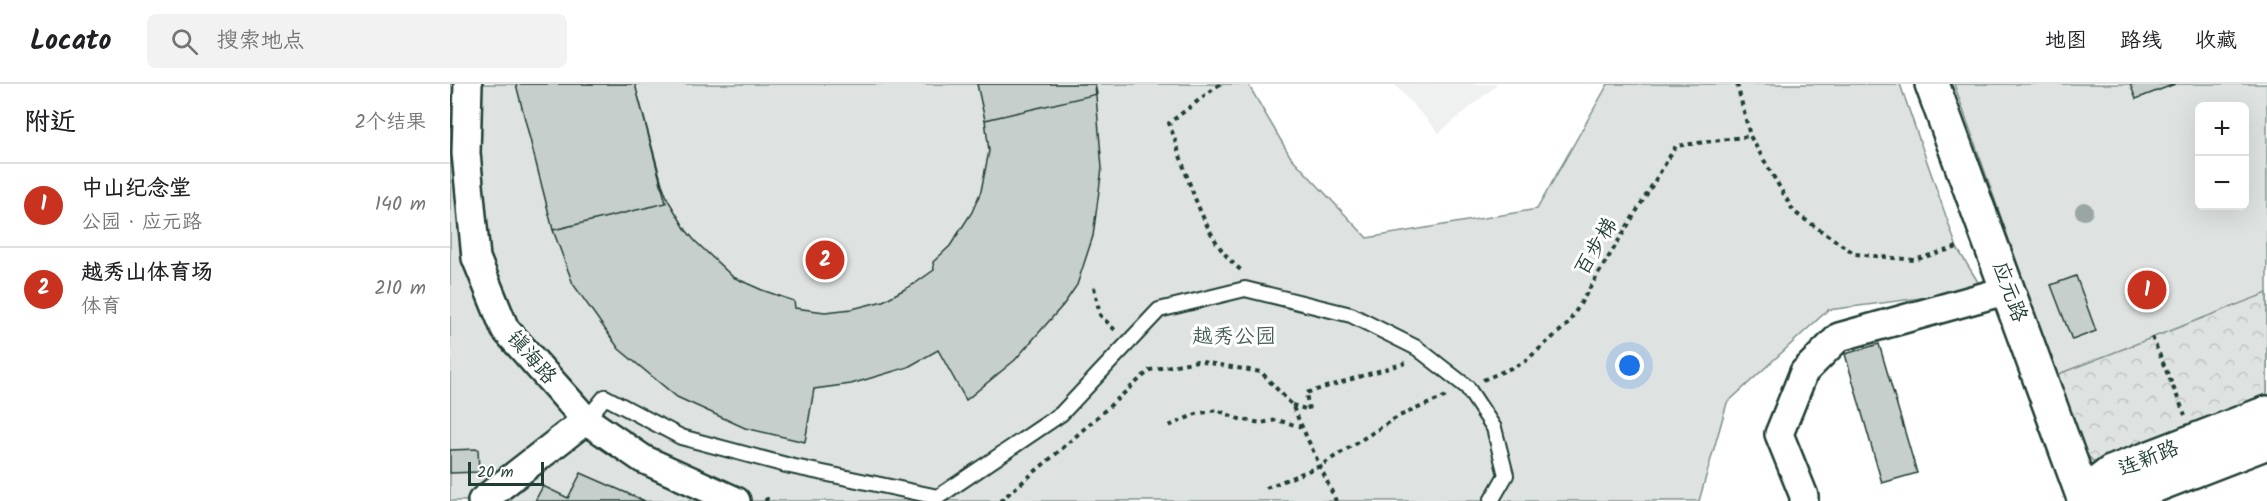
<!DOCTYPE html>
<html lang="zh">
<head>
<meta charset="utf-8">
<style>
	:root { --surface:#fff; --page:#f2f2f2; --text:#202124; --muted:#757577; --line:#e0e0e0; --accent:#c8321e }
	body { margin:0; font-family:Kalam,"LXGW WenKai TC",sans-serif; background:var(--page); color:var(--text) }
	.controls { position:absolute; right:18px; top:18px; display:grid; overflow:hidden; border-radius:9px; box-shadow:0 6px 24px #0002 }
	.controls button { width:54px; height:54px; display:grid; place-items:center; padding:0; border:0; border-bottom:2px solid var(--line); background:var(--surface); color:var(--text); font:30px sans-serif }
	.scale { position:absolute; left:18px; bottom:15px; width:76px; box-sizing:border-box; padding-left:6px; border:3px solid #1f3d34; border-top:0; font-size:16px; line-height:21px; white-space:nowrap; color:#1f3d34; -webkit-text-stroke:4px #fff; paint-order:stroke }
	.you { position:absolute; left:1180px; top:282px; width:21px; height:21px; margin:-15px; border:4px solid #fff; border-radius:50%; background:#1a73e8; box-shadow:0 0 0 9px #1a73e833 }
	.badge { display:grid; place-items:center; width:39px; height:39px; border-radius:50%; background:var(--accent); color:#fff; font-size:20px; font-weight:700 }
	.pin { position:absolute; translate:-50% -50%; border:3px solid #fff; box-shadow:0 2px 6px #0006 }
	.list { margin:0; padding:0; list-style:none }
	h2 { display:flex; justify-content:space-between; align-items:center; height:78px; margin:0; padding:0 24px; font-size:26px }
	h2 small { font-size:20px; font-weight:400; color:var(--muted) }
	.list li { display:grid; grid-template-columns:39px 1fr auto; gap:18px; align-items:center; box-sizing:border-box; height:84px; padding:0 24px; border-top:2px solid var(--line) }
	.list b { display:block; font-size:22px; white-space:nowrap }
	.list p { margin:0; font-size:20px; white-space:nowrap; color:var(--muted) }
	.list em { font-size:20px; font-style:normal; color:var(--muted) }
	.icon { flex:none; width:33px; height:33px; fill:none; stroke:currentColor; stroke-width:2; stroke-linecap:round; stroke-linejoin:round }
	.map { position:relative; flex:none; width:1817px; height:417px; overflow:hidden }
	header { display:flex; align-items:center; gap:36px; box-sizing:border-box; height:84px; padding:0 30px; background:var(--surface); border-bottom:2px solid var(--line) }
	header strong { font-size:28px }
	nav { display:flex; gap:33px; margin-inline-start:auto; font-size:21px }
	.search { width:420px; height:54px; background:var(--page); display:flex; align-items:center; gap:15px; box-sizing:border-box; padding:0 21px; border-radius:9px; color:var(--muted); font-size:22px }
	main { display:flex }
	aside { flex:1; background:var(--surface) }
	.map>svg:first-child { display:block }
</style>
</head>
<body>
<header>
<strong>Locato</strong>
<div class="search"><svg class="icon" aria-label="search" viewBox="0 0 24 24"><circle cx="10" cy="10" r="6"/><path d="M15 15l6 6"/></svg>搜索地点</div>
<nav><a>地图</a><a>路线</a><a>收藏</a></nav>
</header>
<main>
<aside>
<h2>附近<small>2个结果</small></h2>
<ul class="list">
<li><span class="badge">1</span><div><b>中山纪念堂</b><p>公园 · 应元路</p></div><em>140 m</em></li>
<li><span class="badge">2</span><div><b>越秀山体育场</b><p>体育</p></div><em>210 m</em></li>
</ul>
</aside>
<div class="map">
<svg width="1817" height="417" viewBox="0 0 1817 417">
	<defs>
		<pattern id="forest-crowns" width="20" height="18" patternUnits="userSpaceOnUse" patternTransform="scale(1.5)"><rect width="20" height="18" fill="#dee3e2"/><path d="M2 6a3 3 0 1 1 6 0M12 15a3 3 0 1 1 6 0" fill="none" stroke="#bec4c2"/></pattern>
	</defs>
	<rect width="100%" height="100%" fill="#fff"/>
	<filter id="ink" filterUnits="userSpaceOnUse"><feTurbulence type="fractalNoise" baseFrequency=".0167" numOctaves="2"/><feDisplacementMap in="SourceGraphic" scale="12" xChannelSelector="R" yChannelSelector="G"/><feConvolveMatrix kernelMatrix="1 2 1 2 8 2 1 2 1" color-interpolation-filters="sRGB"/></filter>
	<g filter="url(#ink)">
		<!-- built -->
		<path fill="#eef1f0" d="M944 0H1048L989 49Z"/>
		<!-- green -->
		<path fill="#dee3e2" stroke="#7e908b" stroke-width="1.5" fill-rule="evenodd" d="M0 0H798L840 72 917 154 1087 125 1158 0H1450L1507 164 1533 206 1378 226 1277 319 1249 417H0Z
			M1504 0H1817V311L1659 376 1644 378 1636 370 1631 360ZM1750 22H1794V122H1750Z"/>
		<!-- forest -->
		<path fill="url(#forest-crowns)" stroke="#7e908b" stroke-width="1.5" d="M1817 209V311L1659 376 1644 378 1636 370 1606 291Z"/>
		<!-- building -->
		<path fill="#c7cfcc" stroke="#1f3d34" stroke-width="1.5" d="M66 0H185L216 119 103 146Z
			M66 0H185L212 100 218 116 236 146 245 157 283 193 312 206 344 217 345 224 375 228 402 225 433 217 464 200 484 186 483 178 500 162 522 128 531 107 539 67 535 36 527 0H645L652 84 643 152 627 201 614 220 565 276 516 316 488 266 458 283 401 300 364 305 355 358 295 344 227 313 169 265 123 200 103 146Z
			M527 0H645L647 10 535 36Z
			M1680 0H1725L1686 15Z
			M1626 192 1646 247 1622 256 1601 201Z
			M1429 260 1467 389 1432 399 1395 270Z
			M28 365 29 388 0 389V366Z
			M131 389 195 417H85L93 402 118 414Z"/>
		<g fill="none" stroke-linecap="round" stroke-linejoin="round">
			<defs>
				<path id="lane" d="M136 336 155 313 231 353 340 382 488 413 611 330 709 226 795 205 901 231 967 264 1017 303 1044 344 1056 391 1041 417"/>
				<path id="street" d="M18 0 16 69 26 174 55 245 136 336 193 375 286 417
					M32 417 136 336
					M1354 417V412L1329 350 1354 288 1389 253 1558 206"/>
				<path id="secondary" d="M1482 0 1635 417
					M1633 411 1661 389 1817 329
					M1633 411 1670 415 1817 358"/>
			</defs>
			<!-- lane casing -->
			<use href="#lane" stroke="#1f3d34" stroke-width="18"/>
			<!-- street casing -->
			<use href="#street" stroke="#1f3d34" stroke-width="32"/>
			<!-- secondary casing -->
			<use href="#secondary" stroke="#1f3d34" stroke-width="38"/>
			<!-- path -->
			<path stroke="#1f3d34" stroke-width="4" stroke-dasharray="4.5 4.5" stroke-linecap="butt" d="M770 0 719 39C735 83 753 158 791 186
				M1287 0 1300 52 1344 128 1405 170 1464 176 1511 162
				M644 203 650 231 665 246
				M1702 253 1735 331
				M1033 296 1073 279 1118 240 1226 62 1300 52
				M842 321 859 326 856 309 955 279
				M719 342 746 330 767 326 789 335 811 339 827 336 852 343
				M816 404 870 382 949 332 999 311
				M315 417 317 415 323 417
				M550 417 607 369 700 286 747 277 811 288 842 321 886 417"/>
			<!-- lane -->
			<use href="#lane" stroke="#fff" stroke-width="14"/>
			<!-- street -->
			<use href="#street" stroke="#fff" stroke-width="27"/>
			<!-- secondary -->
			<use href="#secondary" stroke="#fff" stroke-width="33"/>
		</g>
		<!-- trees -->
		<circle fill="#99a6a3" cx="1634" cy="127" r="9"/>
	</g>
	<g text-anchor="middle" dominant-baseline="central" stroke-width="6" stroke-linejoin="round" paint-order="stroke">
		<!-- street labels -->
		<g font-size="21" fill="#1f3d34" stroke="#fff">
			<text transform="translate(1147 163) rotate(-59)">百步梯</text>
			<text transform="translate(1559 208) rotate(70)">应元路</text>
			<text transform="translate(81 274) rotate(49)">镇海路</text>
			<text transform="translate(1699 375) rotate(-22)">连新路</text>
		</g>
		<!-- park labels -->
		<g font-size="21" fill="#455e57" stroke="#fff">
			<text x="784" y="253">越秀公园</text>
		</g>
	</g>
</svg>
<div class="controls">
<button>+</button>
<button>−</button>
</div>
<div class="scale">20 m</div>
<div class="you"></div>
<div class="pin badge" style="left:1697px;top:206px">1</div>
<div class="pin badge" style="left:375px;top:176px">2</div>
</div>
</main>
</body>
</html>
